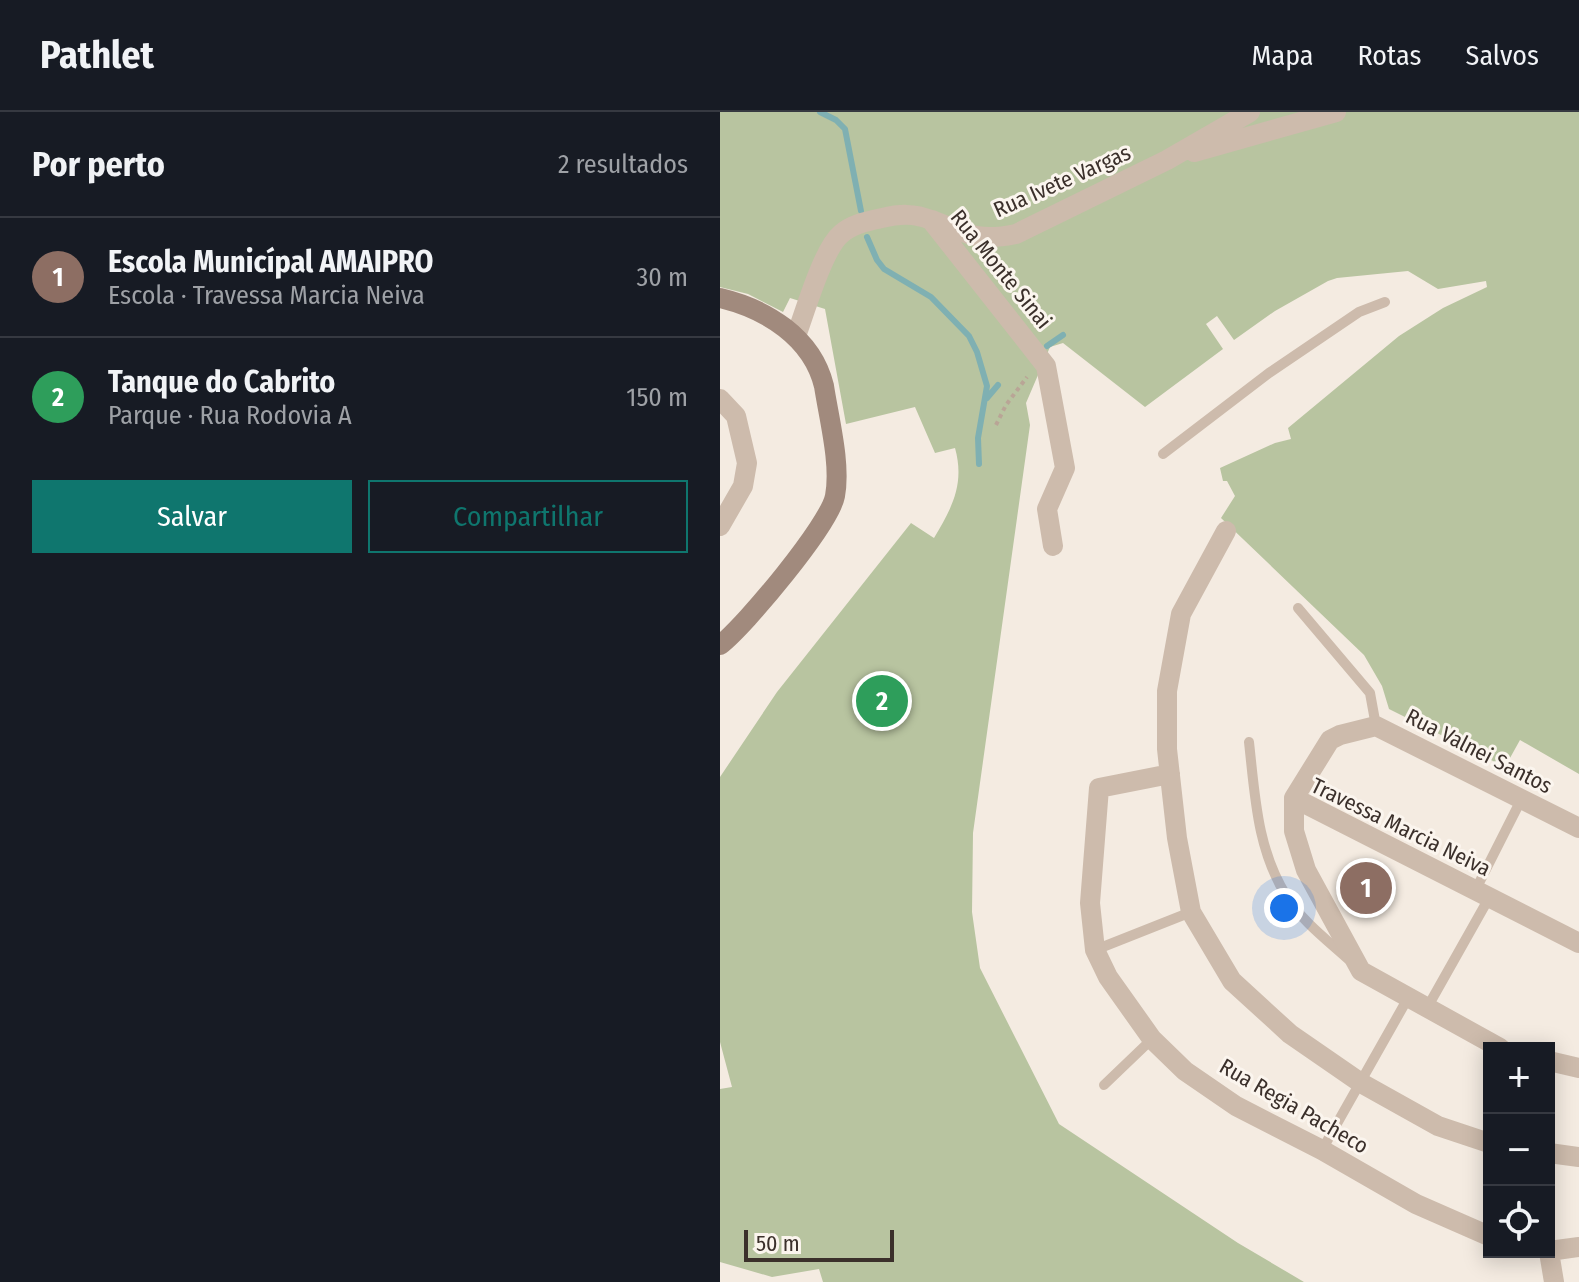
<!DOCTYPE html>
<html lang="pt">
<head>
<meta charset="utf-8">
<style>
	:root { --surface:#171b24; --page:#242831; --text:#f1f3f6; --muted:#9ea1a6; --line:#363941; --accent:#0f766e }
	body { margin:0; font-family:"Fira Sans Condensed",sans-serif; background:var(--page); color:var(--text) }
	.controls { position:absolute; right:24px; bottom:24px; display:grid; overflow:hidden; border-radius:0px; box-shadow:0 4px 20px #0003 }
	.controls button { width:72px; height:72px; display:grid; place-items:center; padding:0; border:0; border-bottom:2px solid var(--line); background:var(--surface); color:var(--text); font:40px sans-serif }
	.scale { position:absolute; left:24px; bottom:20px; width:150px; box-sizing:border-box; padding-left:8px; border:4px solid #3b302b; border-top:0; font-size:22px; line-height:28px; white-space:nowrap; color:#3b302b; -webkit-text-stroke:6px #fbf5ee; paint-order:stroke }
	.you { position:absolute; left:564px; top:796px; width:28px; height:28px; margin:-20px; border:6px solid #fff; border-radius:50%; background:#1a73e8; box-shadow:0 0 0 12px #1a73e833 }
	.badge { display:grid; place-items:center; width:52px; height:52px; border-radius:50%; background:var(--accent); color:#fff; font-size:26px; font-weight:700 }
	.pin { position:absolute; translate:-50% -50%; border:4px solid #fff; box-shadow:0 2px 8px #0006 }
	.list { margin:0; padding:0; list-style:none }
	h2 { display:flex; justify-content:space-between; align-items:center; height:104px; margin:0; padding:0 32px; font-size:34px }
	h2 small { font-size:26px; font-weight:400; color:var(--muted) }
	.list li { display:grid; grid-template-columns:52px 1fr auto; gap:24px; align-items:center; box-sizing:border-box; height:120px; padding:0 32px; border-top:2px solid var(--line) }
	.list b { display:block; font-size:30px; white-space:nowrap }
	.list p { margin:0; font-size:26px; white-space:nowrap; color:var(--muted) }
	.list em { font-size:26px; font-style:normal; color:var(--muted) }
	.actions { display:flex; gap:16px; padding:24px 32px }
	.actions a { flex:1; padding:18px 0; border:2px solid var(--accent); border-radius:0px; text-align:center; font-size:28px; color:var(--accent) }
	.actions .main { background:var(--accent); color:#fff }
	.icon { flex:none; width:44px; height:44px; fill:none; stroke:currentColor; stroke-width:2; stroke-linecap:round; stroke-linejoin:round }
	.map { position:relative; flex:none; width:859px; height:1170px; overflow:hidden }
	header { display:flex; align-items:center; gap:48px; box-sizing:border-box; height:112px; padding:0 40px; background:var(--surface); border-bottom:2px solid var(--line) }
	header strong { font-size:38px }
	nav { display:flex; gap:44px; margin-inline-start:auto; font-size:28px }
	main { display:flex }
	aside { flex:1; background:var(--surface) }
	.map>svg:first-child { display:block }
</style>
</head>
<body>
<header>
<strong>Pathlet</strong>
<nav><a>Mapa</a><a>Rotas</a><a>Salvos</a></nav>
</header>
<main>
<aside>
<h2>Por perto<small>2 resultados</small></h2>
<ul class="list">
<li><span class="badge" style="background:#8d6e63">1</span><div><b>Escola Municípal AMAIPRO</b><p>Escola · Travessa Marcia Neiva</p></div><em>30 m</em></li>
<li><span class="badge" style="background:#2e9e5b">2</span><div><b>Tanque do Cabrito</b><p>Parque · Rua Rodovia A</p></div><em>150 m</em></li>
</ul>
<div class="actions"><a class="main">Salvar</a><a>Compartilhar</a></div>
</aside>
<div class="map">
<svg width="859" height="1170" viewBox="0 0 859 1170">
	<rect width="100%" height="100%" fill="#f4ebe1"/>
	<!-- green -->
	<path fill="#b8c4a0" d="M0 0H859V662L800 628 785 655 669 597 662 574 644 543 501 406 515 384 507 369H503L500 356 555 331 571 327 568 316 679 224 723 196 767 175 766 169 718 177 688 159 617 166 608 169 555 199 514 228 497 204 486 212 503 237 425 295 343 231 330 235 306 291 310 313 253 721 252 800 260 856 339 1012 518 1131 584 1170H103L99 1157 52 1165 0 1150V977L12 975 0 930V665L57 580 191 411 214 426C232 396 245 372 235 336L215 341 195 295 126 312 105 197 70 186 63 200 28 182 0 175Z"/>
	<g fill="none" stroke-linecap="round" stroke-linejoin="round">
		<!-- stream -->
		<path stroke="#7fb0b2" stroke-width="6" d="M100 0 116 8 125 17 141 99
			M147 125 157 148 164 157 211 185 249 224 257 240 267 274 258 326 259 352
			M327 234 343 223
			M267 286 278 273"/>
		<!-- path -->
		<path stroke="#b9a596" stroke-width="4" stroke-dasharray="4 4" stroke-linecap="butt" d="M276 313 286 293 307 265"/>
		<!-- lane -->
		<path stroke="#cdbbac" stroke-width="10" d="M443 342 549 261 639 200 665 190
			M578 496 650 581 656 614
			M529 630C535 684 537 738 567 785 582 809 607 828 628 847
			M755 779 802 686
			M375 838 471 800
			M707 896 769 786
			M384 973 432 927
			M602 1038 688 886"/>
		<!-- street -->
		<path stroke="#cdbbac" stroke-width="20" d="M474 40 616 0
			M212 108C247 122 258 130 296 122L447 48 530 0
			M76 224C85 200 103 137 121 122 132 112 148 109 162 106 179 102 194 101 211 108L326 254 345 356 327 397 333 434
			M0 287 16 304 27 351 23 374 0 414
			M506 419 461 502 447 579V637L457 726 471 800 512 869 570 922 641 971 718 1014 769 1031
			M450 662 379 676 370 791 375 838 388 865 432 927 465 959 516 994 602 1038 696 1092 769 1124
			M574 686V719L586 758 641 859 780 936
			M574 686 610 628 620 623 656 614 859 716
			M574 686 859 831
			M829 949 859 956
			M829 1041 859 1045
			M829 1139 859 1135
			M829 1140 834 1170"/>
		<!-- secondary -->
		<path stroke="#a18a7d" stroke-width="20" d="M0 186C46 197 92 225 104 274 109 307 121 352 115 384 110 412 25 514 0 533"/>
	</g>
	<g text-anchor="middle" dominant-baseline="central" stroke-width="6" stroke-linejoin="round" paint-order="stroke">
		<!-- street labels -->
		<g font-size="22" fill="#3b302b" stroke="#fbf5ee">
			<text transform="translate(342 69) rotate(-24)">Rua Ivete Vargas</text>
			<text transform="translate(281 157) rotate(51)">Rua Monte Sinai</text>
			<text transform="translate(759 639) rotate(27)">Rua Valnei Santos</text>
			<text transform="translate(681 715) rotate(26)">Travessa Marcia Neiva</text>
			<text transform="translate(574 994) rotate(30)">Rua Regia Pacheco</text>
		</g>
	</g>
</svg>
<div class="controls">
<button>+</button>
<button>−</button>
<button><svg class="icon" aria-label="locate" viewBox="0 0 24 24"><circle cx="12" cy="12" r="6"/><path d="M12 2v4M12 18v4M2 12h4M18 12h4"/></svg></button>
</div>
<div class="scale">50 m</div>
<div class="you"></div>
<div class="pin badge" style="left:646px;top:776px;background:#8d6e63">1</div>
<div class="pin badge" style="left:162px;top:589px;background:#2e9e5b">2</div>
</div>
</main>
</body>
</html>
